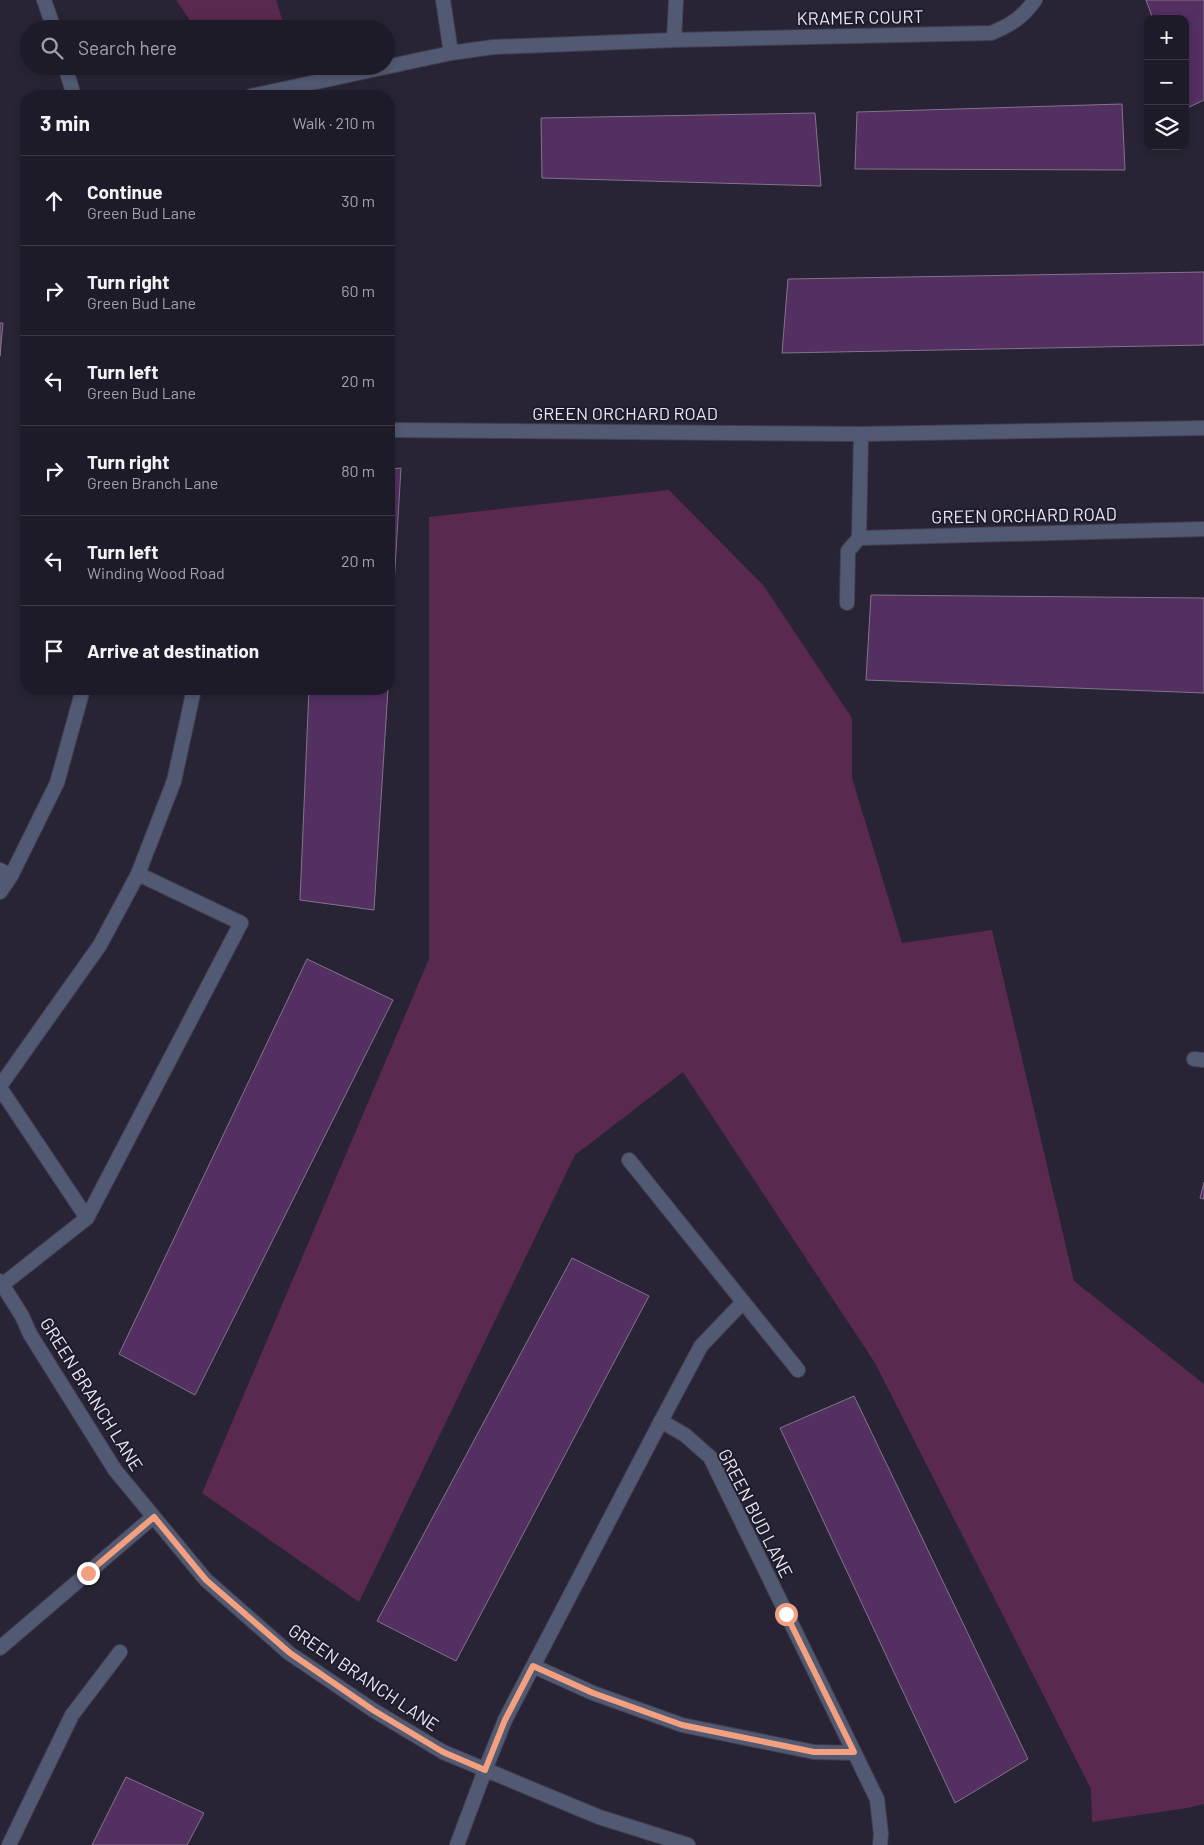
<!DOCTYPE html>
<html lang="en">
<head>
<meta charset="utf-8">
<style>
	:root { --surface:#1e1b28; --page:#2b2834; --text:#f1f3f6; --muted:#a1a1a8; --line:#3c3945 }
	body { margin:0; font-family:Barlow,sans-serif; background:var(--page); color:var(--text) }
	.controls { position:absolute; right:15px; top:15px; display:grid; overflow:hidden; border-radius:10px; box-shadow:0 2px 8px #0003 }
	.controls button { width:45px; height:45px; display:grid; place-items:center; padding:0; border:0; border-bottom:1px solid var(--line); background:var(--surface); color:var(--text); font:25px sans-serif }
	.stop { position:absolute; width:15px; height:15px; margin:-11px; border:4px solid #f2a07f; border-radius:50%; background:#fff }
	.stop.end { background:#f2a07f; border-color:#fff; box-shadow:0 1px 5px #0008 }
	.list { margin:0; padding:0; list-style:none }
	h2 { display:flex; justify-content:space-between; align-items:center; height:65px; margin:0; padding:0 20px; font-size:21px }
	h2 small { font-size:16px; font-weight:400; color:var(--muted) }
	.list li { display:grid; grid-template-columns:32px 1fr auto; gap:15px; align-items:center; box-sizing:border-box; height:90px; padding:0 20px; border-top:1px solid var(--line) }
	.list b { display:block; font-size:19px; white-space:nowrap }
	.list p { margin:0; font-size:16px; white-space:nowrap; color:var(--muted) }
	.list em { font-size:16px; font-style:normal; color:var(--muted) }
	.icon { flex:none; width:28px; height:28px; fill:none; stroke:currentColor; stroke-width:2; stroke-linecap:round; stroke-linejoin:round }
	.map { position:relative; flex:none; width:1204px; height:1845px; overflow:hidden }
	.search { position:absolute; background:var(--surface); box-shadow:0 2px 8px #0003; left:20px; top:20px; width:375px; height:55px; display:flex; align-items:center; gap:12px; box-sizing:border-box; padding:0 18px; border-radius:28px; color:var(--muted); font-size:19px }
	.panel { position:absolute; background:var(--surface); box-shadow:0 2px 8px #0003; left:20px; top:90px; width:375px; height:605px; border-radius:20px }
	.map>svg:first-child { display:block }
</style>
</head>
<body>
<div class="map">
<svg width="1204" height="1845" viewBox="0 0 1204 1845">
	<rect width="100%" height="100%" fill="#282435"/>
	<!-- green -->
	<path fill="#5a294f" d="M176 0H276L285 29 194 26Z
		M669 490 763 585 852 718V778L902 943 992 930 1074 1281 1204 1384V1804L1187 1808 1092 1822 1091 1789 875 1363 683 1072 575 1155 359 1602 202 1493 429 959V517Z"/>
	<!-- building -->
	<path fill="#532f62" stroke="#827588" d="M1146 0H1204V100L1185 109V19H1153Z
		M1122 104 1125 170 855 169 857 112Z
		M815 113 821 186 542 178 541 118Z
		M1204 272V345L782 353 788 279Z
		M0 323H3L0 356Z
		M401 468 389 670V469Z
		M871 595 1204 598V693L866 680Z
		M309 689H388L374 910 300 900Z
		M307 959 393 1000 195 1395 119 1354Z
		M1204 1182V1199L1200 1198Z
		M572 1258 649 1296 456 1661 377 1621Z
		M854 1396 1028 1759 955 1803 780 1428Z
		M126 1777 204 1813 187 1845H92Z"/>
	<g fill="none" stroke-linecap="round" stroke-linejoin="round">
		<defs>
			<path id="service" d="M847 603 848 551 859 538
				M0 1086 100 945 138 874 174 781 194 689
				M0 1088 87 1218
				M629 1160 798 1370
				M2 1285 87 1218 241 923 138 874
				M661 1421 701 1346 743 1302"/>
			<path id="minor" d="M44 0 54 29
				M443 0 451 53
				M674 40 676 0
				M65 66 74 96
				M251 96 451 53 493 47 674 40 991 33C1011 25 1023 17 1035 0
				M389 430 861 434 1204 428
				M861 434 859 538 1204 529
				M0 870 11 876
				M0 892 11 876 57 783 83 689
				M1194 1059 1204 1060
				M0 1281 22 1316 30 1334 115 1470 206 1580 289 1653 373 1710 443 1752 599 1817 688 1845
				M0 1648 153 1517
				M533 1666 593 1693 682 1725 814 1752 854 1753
				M9 1845 72 1715 120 1652
				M457 1845 485 1770 505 1720 661 1421 685 1435 710 1457 877 1799 881 1834 880 1845"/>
		</defs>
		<!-- service casing -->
		<use href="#service" stroke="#433f50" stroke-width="16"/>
		<!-- minor casing -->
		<use href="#minor" stroke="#433f50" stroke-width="16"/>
		<!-- service -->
		<use href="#service" stroke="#525a73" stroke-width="14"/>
		<!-- minor -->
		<use href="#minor" stroke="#525a73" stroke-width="14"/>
	</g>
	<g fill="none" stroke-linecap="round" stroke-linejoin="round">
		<!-- route -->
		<path stroke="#f2a07f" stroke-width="6" d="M88 1573 154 1517 206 1580 290 1653 373 1710 443 1752 485 1770 505 1720 533 1666 593 1693 682 1725 814 1752H854L786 1614"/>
	</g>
	<g text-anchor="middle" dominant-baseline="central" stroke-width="4" stroke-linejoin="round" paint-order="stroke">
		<!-- street labels -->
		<g font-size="18" fill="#e9e7f3" stroke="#1e1b2b">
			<text transform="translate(860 17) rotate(-1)">KRAMER COURT</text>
			<text x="625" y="413">GREEN ORCHARD ROAD</text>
			<text transform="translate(1024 515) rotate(-1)">GREEN ORCHARD ROAD</text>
			<text transform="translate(92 1394) rotate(58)">GREEN BRANCH LANE</text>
			<text transform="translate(756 1513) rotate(63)">GREEN BUD LANE</text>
			<text transform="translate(364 1677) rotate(34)">GREEN BRANCH LANE</text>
		</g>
	</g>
</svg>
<div class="controls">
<button>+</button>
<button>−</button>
<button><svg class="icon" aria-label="layers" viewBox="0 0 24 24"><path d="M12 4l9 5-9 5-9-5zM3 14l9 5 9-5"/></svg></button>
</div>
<div class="stop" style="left:786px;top:1614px"></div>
<div class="stop end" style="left:88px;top:1573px"></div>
<div class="search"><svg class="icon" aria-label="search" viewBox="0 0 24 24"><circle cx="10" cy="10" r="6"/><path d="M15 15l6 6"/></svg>Search here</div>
<section class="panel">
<h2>3 min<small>Walk · 210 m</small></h2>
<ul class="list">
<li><svg class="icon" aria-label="ahead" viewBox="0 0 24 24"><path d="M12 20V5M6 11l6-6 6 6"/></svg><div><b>Continue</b><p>Green Bud Lane</p></div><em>30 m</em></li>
<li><svg class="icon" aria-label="right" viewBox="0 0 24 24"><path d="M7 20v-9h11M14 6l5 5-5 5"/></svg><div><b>Turn right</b><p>Green Bud Lane</p></div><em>60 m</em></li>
<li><svg class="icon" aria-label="left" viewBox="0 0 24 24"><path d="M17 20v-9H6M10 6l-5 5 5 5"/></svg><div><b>Turn left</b><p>Green Bud Lane</p></div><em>20 m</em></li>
<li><svg class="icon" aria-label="right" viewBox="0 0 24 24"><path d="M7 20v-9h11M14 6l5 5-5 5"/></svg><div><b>Turn right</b><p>Green Branch Lane</p></div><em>80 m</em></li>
<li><svg class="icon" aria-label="left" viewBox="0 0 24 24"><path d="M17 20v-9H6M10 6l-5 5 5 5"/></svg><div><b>Turn left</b><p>Winding Wood Road</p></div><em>20 m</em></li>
<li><svg class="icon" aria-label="arrive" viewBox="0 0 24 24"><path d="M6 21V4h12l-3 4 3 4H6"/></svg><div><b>Arrive at destination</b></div></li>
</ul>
</section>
</div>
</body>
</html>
